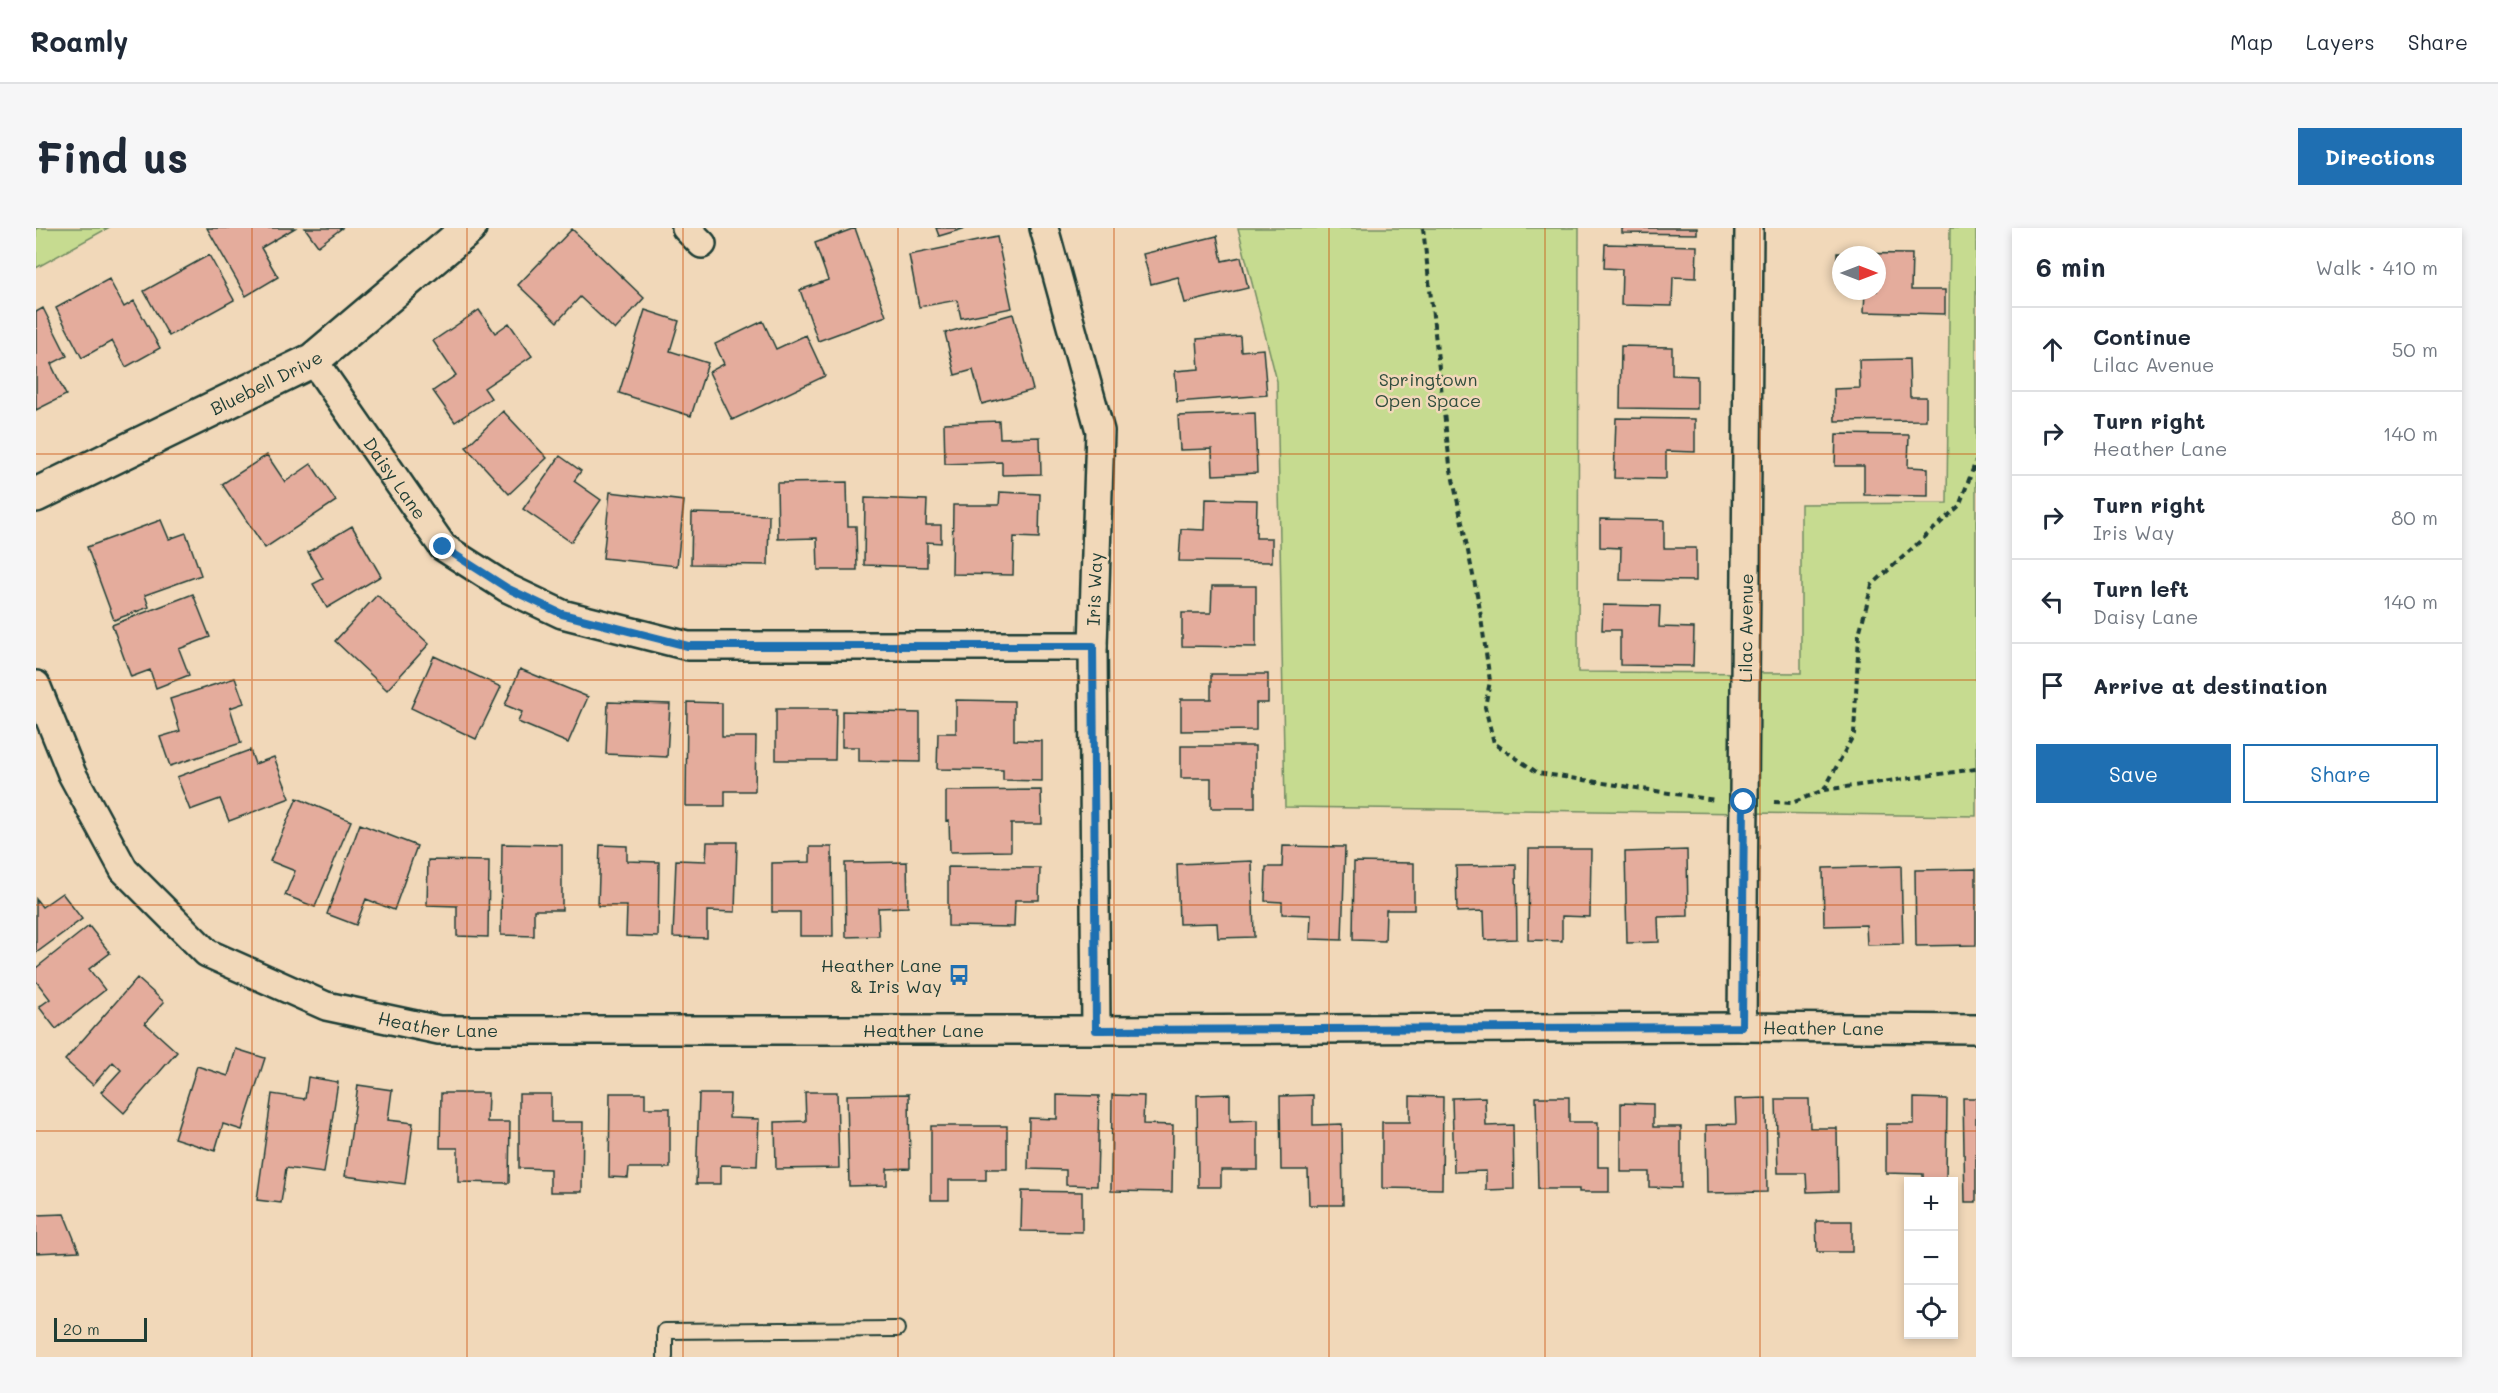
<!DOCTYPE html>
<html lang="en">
<head>
<meta charset="utf-8">
<style>
	:root { --surface:#fff; --page:#f6f6f7; --text:#1f2937; --muted:#747a83; --line:#e0e1e3; --accent:#1f6fb2 }
	body { margin:0; font-family:Mali,sans-serif; background:var(--page); color:var(--text) }
	.controls { position:absolute; right:18px; bottom:18px; display:grid; overflow:hidden; border-radius:0px; box-shadow:0 3px 9px #0003 }
	.controls button { width:54px; height:54px; display:grid; place-items:center; padding:0; border:0; border-bottom:2px solid var(--line); background:var(--surface); color:var(--text); font:30px sans-serif }
	.compass { position:absolute; left:1796px; top:18px; width:54px; height:54px; border-radius:50%; background:var(--surface); box-shadow:0 3px 9px #0003; rotate:90deg }
	.scale { position:absolute; left:18px; bottom:15px; width:93px; box-sizing:border-box; padding-left:6px; border:3px solid #1f3d34; border-top:0; font-size:16px; line-height:21px; white-space:nowrap; color:#1f3d34; -webkit-text-stroke:4px #f1d8b9; paint-order:stroke }
	.stop { position:absolute; width:18px; height:18px; margin:-14px; border:4px solid #1f6fb2; border-radius:50%; background:#fff }
	.stop.end { background:#1f6fb2; border-color:#fff; box-shadow:0 2px 6px #0008 }
	.list { margin:0; padding:0; list-style:none }
	h2 { display:flex; justify-content:space-between; align-items:center; height:78px; margin:0; padding:0 24px; font-size:26px }
	h2 small { font-size:20px; font-weight:400; color:var(--muted) }
	.list li { display:grid; grid-template-columns:39px 1fr auto; gap:18px; align-items:center; box-sizing:border-box; height:84px; padding:0 24px; border-top:2px solid var(--line) }
	.list b { display:block; font-size:22px; white-space:nowrap }
	.list p { margin:0; font-size:20px; white-space:nowrap; color:var(--muted) }
	.list em { font-size:20px; font-style:normal; color:var(--muted) }
	.actions { display:flex; gap:12px; padding:18px 24px }
	.actions a { flex:1; padding:14px 0; border:2px solid var(--accent); border-radius:0px; text-align:center; font-size:21px; color:var(--accent) }
	.actions .main { background:var(--accent); color:#fff }
	.icon { flex:none; width:33px; height:33px; fill:none; stroke:currentColor; stroke-width:2; stroke-linecap:round; stroke-linejoin:round }
	.map { position:relative; flex:none; width:1940px; height:1129px; overflow:hidden; border-radius:0px }
	header { display:flex; align-items:center; gap:36px; box-sizing:border-box; height:84px; padding:0 30px; background:var(--surface); border-bottom:2px solid var(--line) }
	header strong { font-size:28px }
	nav { display:flex; gap:33px; margin-inline-start:auto; font-size:21px }
	.intro { display:flex; align-items:center; justify-content:space-between; box-sizing:border-box; height:144px; padding:0 36px }
	h1 { margin:0; font-size:42px }
	.button { padding:15px 27px; border-radius:0px; background:var(--accent); color:#fff; font-size:21px; font-weight:700 }
	main { display:flex; gap:36px; padding:0 36px }
	aside { flex:1; background:var(--surface); border-radius:0px; box-shadow:0 3px 9px #0003 }
	.map>svg:first-child { display:block }
</style>
</head>
<body>
<header>
<strong>Roamly</strong>
<nav><a>Map</a><a>Layers</a><a>Share</a></nav>
</header>
<div class="intro"><h1>Find us</h1><a class="button">Directions</a></div>
<main>
<div class="map">
<svg width="1940" height="1129" viewBox="0 0 1940 1129">
	<rect width="100%" height="100%" fill="#f1d8b9"/>
	<filter id="ink" filterUnits="userSpaceOnUse"><feTurbulence type="fractalNoise" baseFrequency=".0167" numOctaves="2"/><feDisplacementMap in="SourceGraphic" scale="12" xChannelSelector="R" yChannelSelector="G"/><feConvolveMatrix kernelMatrix="1 2 1 2 8 2 1 2 1" color-interpolation-filters="sRGB"/></filter>
	<g filter="url(#ink)">
		<!-- green -->
		<path fill="#c6db90" stroke="#728c62" stroke-width="1.5" d="M0 0H72L0 40Z
			M1202 0H1543L1542 444 1765 445V276L1911 275 1914 0H1940V588L1249 579 1241 153Z"/>
		<!-- building -->
		<path fill="#e4ac9c" stroke="#1f3d34" stroke-width="1.5" d="M171 0H259L225 20 242 49 210 68Z
			M269 0H306L282 18Z
			M819 0 850 88 782 113 764 62 792 52 779 15Z
			M900 0H930L903 8Z
			M1586 0H1661V6L1586 5Z
			M536 1 608 70 579 102 544 69 521 94 482 57Z
			M1181 8 1186 33 1205 29 1212 60 1149 75 1142 49 1115 56 1107 26Z
			M961 9 976 80 925 90 921 72 883 79 873 27Z
			M1569 16 1661 18 1660 50 1637 49 1636 78 1585 77 1586 41 1568 40Z
			M1801 25 1876 26 1875 62H1909V86L1828 84 1829 63H1841V27H1805V58H1801Z
			M173 27 198 72 133 108 108 63Z
			M73 51 88 79 98 73 124 120 90 139 76 113 46 130 20 80Z
			M7 80 31 128 15 136 30 167 0 182V84Z
			M443 82 459 105 473 95 496 128 448 160 455 170 419 194 397 163 420 147 397 113Z
			M609 82 643 93 634 123 672 135 655 188 583 165Z
			M977 86 997 162 946 176 937 142 919 147 909 105Z
			M727 93 740 121 770 107 789 148 696 192 673 144 688 136 679 116Z
			M1204 108 1205 123 1227 121 1231 167 1141 174 1139 143 1163 141 1161 111Z
			M1585 118 1636 119V147L1661 148V181L1584 180Z
			M1873 131 1874 169H1890V192L1799 193 1798 161 1824 160 1823 132Z
			M467 183 511 230 473 266 430 219Z
			M1219 185 1221 245 1177 247 1176 221 1144 222 1142 188Z
			M1580 190 1659 191V224L1630 223V251L1578 250Z
			M963 193 964 210 1004 209 1005 246 966 247V234L909 236 908 195Z
			M1800 206 1873 207 1872 239 1892 240V268L1828 267V238H1799Z
			M231 227 249 254 275 236 300 273 229 320 186 256Z
			M524 228 545 243 538 253 565 272 535 314 487 281Z
			M811 254 812 298H820L821 342H782L781 310 742 311 741 255Z
			M574 264 648 273 641 338 567 330Z
			M964 264 1004 266 1003 310 978 309 977 347 916 346 917 277H963Z
			M829 270 891 272 890 297H905V315L891 314V339L828 337Z
			M1170 271 1221 272 1220 310H1236V334L1143 333 1145 301 1169 302Z
			M656 285 733 287 732 337 655 336Z
			M1564 291 1628 292V320H1660V353L1584 352 1585 320 1564 319Z
			M125 292 133 311 150 305 165 347 109 367 113 379 78 392 51 319Z
			M316 298 345 348 291 380 277 356 287 351 272 324Z
			M1176 358H1220V419L1146 418V385H1175Z
			M157 366 174 409 143 421 153 447 120 460 114 442 95 449 76 397Z
			M341 367 393 416 351 462 299 413Z
			M1567 377 1624 378 1623 399 1658 400 1657 438 1584 437V402H1566Z
			M398 428 465 459 440 511 375 480Z
			M484 441 552 469 532 515 482 494 486 484 469 477Z
			M1175 446H1232V475H1220V502L1145 503V471H1175Z
			M199 450 208 475 194 480 205 515 134 538 124 509 144 503 134 471Z
			M920 472 978 473V512L1006 513V553L967 552V542L901 541 902 505H920Z
			M572 474 634 476 631 529 570 526Z
			M651 474 686 475V509H720L719 563H689V578H650Z
			M740 481H800L799 532H740Z
			M806 483 884 485V534L823 533V519H806Z
			M1145 518H1219V580H1175V550H1145Z
			M214 522 219 536 238 529 254 570 193 593 184 571 154 582 141 549Z
			M1005 562 1006 596H975V623L914 624 913 592 910 593V563Z
			M261 570 315 593 279 679 249 667 259 643 234 633Z
			M324 596 381 618 358 682 330 671 320 697 291 686Z
			M671 614H701L699 684 671 683V710L637 709 640 632 670 633Z
			M466 616 526 617V682H498V708L465 707Z
			M564 617 591 618V633L623 634 622 709 590 708 591 678H562Z
			M1247 618 1309 619 1306 712 1274 711 1275 687 1246 686V674L1229 673 1230 639H1246Z
			M774 619H796L797 708H764V684H736V635L774 634Z
			M1493 621H1555L1554 689 1526 688V713L1492 712Z
			M1651 622 1652 688 1622 689 1623 714 1591 715 1589 624Z
			M392 632 453 633 452 709 421 708V678L391 677Z
			M1216 633 1218 709 1182 710 1181 695 1143 696 1141 636Z
			M871 634 872 679 842 680 843 708 810 709 809 635Z
			M1318 634 1378 635V682H1350L1349 713 1317 712Z
			M1480 637 1481 711 1449 712 1448 683 1421 684 1420 638Z
			M1865 638 1867 716 1831 717 1830 697 1788 698 1787 640Z
			M912 639 1004 640 1003 672H979L978 699 912 698Z
			M1940 641V717L1880 718 1879 642Z
			M26 665 46 691 0 725V671L6 679Z
			M53 698 74 725 53 741 69 762 20 801 3 779 14 771 0 753V740Z
			M101 750 128 774 109 795 141 824 88 885 65 864 85 842 77 834 57 857 29 832Z
			M200 821 229 830 206 902 187 896 179 923 138 910 161 838 192 848Z
			M272 849 302 854 288 945 250 940 245 975 221 972 236 866 269 871Z
			M322 857 356 862 352 892 377 895 369 956 309 948Z
			M769 864H801L803 940 740 941 739 894 770 893Z
			M405 865H452L451 894H474L473 955 422 954V920H404Z
			M574 865H609V880H634V940H593L592 950 573 949Z
			M483 866H515V894H547L546 964H514V941L483 940Z
			M663 866H694L693 890 723 891 721 938 685 937V956H660Z
			M873 866 874 940 851 941V957L813 958 811 867Z
			M1194 866V893L1222 892V942H1185V959H1162L1161 867Z
			M1021 867 1063 868 1061 958 1030 957V942L992 941 993 890 1021 891Z
			M1076 867 1108 868 1107 896 1137 897 1136 964 1075 963Z
			M1277 867V897L1306 896 1307 977H1273L1272 942H1245L1244 868Z
			M1374 868 1407 869 1406 961 1346 960V894H1374Z
			M1449 869 1450 898 1477 897 1478 961 1450 962V943L1418 944 1416 870Z
			M1500 869H1533V894H1562V939H1573V964H1543V961H1502Z
			M1730 870 1731 964 1671 965 1670 897 1700 896 1699 871Z
			M1878 870 1911 871 1910 954H1887V946L1850 945V896H1878Z
			M1927 870H1940V974H1929Z
			M1740 871H1773L1774 900H1801L1802 963 1771 964 1770 945H1742Z
			M1585 875 1617 876V899H1645V960L1613 959V944H1585Z
			M895 898H971V941H950V952H913V972H895Z
			M986 963 1046 964V1004L985 1003Z
			M28 986 43 1023 0 1025V987Z
			M1780 993H1816V1024H1781Z"/>
		<g fill="none" stroke-linecap="round" stroke-linejoin="round">
			<defs>
				<path id="service" d="M629 1129V1103L861 1101"/>
				<g id="minor">
					<path d="M650 0 666 16"/>
					<path d="M1008 0 1064 203 1057 418 1060 802"/>
					<path id="s1" d="M277 132 407 319 471 360 526 386 652 418H1057"/>
					<path id="s2" d="M0 457 36 546 88 642 171 725 290 778 403 802H1060L1706 799 1940 801"/>
					<path id="s3" d="M1706 799 1713 0"/>
				</g>
				<g id="tertiary">
					<path id="s4" d="M0 267 277 132 433 0"/>
				</g>
			</defs>
			<!-- service casing -->
			<use href="#service" stroke="#1f3d34" stroke-width="18"/>
			<!-- minor casing -->
			<use href="#minor" stroke="#1f3d34" stroke-width="32"/>
			<!-- tertiary casing -->
			<use href="#tertiary" stroke="#1f3d34" stroke-width="38"/>
			<!-- path -->
			<path stroke="#1f3d34" stroke-width="4" stroke-dasharray="6 4.5" stroke-linecap="butt" d="M1387 0 1414 237 1443 376 1454 453 1449 479 1458 515 1502 545 1679 572
				M1788 562 1818 506 1823 406 1836 357 1923 278 1940 233
				M1738 574 1756 575 1788 562 1940 541"/>
			<!-- service -->
			<use href="#service" stroke="#f1d8b9" stroke-width="14"/>
			<!-- minor -->
			<use href="#minor" stroke="#f1d8b9" stroke-width="27"/>
			<!-- tertiary -->
			<use href="#tertiary" stroke="#f1d8b9" stroke-width="33"/>
		</g>
	</g>
	<g fill="none" stroke-linecap="round" stroke-linejoin="round" filter="url(#ink)">
		<!-- route -->
		<path stroke="#1f6fb2" stroke-width="8" d="M407 319 471 360 526 386 652 418H1057L1060 802 1706 799 1708 574"/>
	</g>
	<!-- grid -->
	<path fill="none" stroke="#ca5512" stroke-width="1.5" stroke-opacity="0.55" d="M216 0V1129M431 0V1129M647 0V1129M862 0V1129M1078 0V1129M1293 0V1129M1509 0V1129M1724 0V1129M0 226H1940M0 452H1940M0 677H1940M0 903H1940"/>
	<!-- icons -->
	<defs>
		<symbol id="bus-bare" viewBox="-9 -9 18 18"><path d="M-5-6H5V4H4V6H2V4H-2V6H-4V4H-5ZM-3.5-4V0h7V-4ZM-3.5 1.2v1.5H-2V1.2ZM2 1.2v1.5H3.5V1.2Z" fill="#1f6fb2" stroke="#f1d8b9" stroke-width="2.5" paint-order="stroke"/></symbol>
	</defs>
	<g fill-rule="evenodd">
		<use href="#bus-bare" x="908" y="732" width="30" height="30"/>
	</g>
	<g text-anchor="middle" dominant-baseline="central" stroke-width="5" stroke-linejoin="round" paint-order="stroke">
		<!-- park labels -->
		<g font-size="18" fill="#304d3d" stroke="#f1d8b9">
			<text x="1392" y="151">Springtown<tspan x="1392" dy="21">Open Space</tspan></text>
		</g>
		<!-- street labels -->
		<g font-size="18" fill="#1f3d34" stroke="#f1d8b9">
			<text stroke="none"><textPath href="#s4" startOffset="256">Bluebell Drive</textPath></text>
			<text stroke="none"><textPath href="#s1" startOffset="144">Daisy Lane</textPath></text>
			<text transform="translate(1058 361) rotate(-88)">Iris Way</text>
			<text stroke="none"><textPath href="#s3" startOffset="399">Lilac Avenue</textPath></text>
			<text stroke="none"><textPath href="#s2" startOffset="567">Heather Lane</textPath></text>
			<text stroke="none"><textPath href="#s2" startOffset="1953">Heather Lane</textPath></text>
			<text stroke="none"><textPath href="#s2" startOffset="1053">Heather Lane</textPath></text>
		</g>
		<!-- poi labels -->
		<g font-size="18" fill="#1f3d34" stroke="#f1d8b9" text-anchor="end">
			<text x="906" y="737">Heather Lane<tspan x="906" dy="21">&amp; Iris Way</tspan></text>
		</g>
	</g>
</svg>
<div class="controls">
<button>+</button>
<button>−</button>
<button><svg class="icon" aria-label="locate" viewBox="0 0 24 24"><circle cx="12" cy="12" r="6"/><path d="M12 2v4M12 18v4M2 12h4M18 12h4"/></svg></button>
</div>
<svg class="compass" viewBox="-18 -18 36 36"><path d="M0-13l5 13h-10z" fill="#e53935"/><path d="M0 13l5-13h-10z" fill="#747a83"/></svg>
<div class="scale">20 m</div>
<div class="stop" style="left:1708px;top:574px"></div>
<div class="stop end" style="left:407px;top:319px"></div>
</div>
<aside>
<h2>6 min<small>Walk · 410 m</small></h2>
<ul class="list">
<li><svg class="icon" aria-label="ahead" viewBox="0 0 24 24"><path d="M12 20V5M6 11l6-6 6 6"/></svg><div><b>Continue</b><p>Lilac Avenue</p></div><em>50 m</em></li>
<li><svg class="icon" aria-label="right" viewBox="0 0 24 24"><path d="M7 20v-9h11M14 6l5 5-5 5"/></svg><div><b>Turn right</b><p>Heather Lane</p></div><em>140 m</em></li>
<li><svg class="icon" aria-label="right" viewBox="0 0 24 24"><path d="M7 20v-9h11M14 6l5 5-5 5"/></svg><div><b>Turn right</b><p>Iris Way</p></div><em>80 m</em></li>
<li><svg class="icon" aria-label="left" viewBox="0 0 24 24"><path d="M17 20v-9H6M10 6l-5 5 5 5"/></svg><div><b>Turn left</b><p>Daisy Lane</p></div><em>140 m</em></li>
<li><svg class="icon" aria-label="arrive" viewBox="0 0 24 24"><path d="M6 21V4h12l-3 4 3 4H6"/></svg><div><b>Arrive at destination</b></div></li>
</ul>
<div class="actions"><a class="main">Save</a><a>Share</a></div>
</aside>
</main>
</body>
</html>
